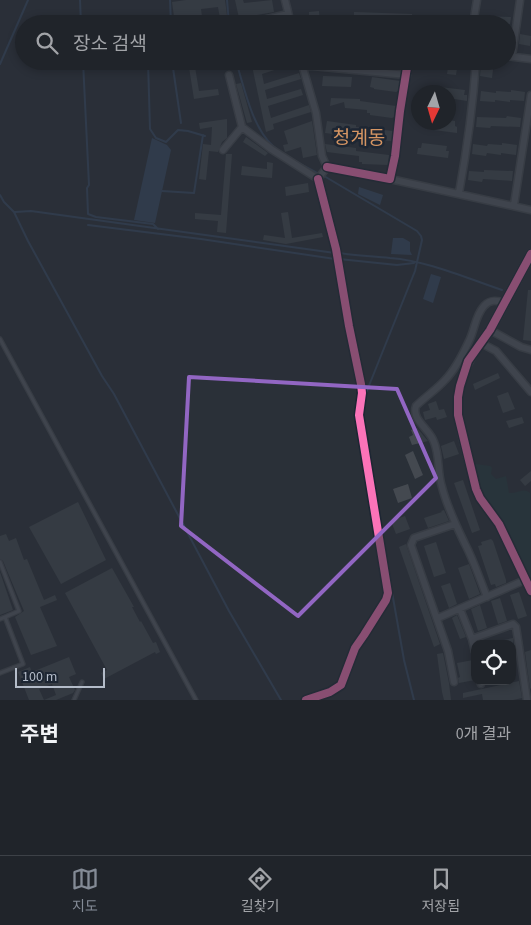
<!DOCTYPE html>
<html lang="ko">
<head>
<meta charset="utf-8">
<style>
	:root { --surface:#20242a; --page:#2d3036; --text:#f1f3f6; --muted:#a2a4a8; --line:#3d4147; --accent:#848b96 }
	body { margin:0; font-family:"Source Sans 3","Noto Sans KR",sans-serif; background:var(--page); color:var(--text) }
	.controls { position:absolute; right:15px; bottom:15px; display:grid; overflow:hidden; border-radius:10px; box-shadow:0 2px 8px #0003 }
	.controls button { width:45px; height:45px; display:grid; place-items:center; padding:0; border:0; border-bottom:1px solid var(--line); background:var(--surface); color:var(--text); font:25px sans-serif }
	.compass { position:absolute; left:411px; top:85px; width:45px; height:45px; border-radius:50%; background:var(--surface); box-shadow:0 2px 8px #0003; rotate:185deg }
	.scale { position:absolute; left:15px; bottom:12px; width:90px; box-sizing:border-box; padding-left:5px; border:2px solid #b4bcc9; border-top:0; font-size:14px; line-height:18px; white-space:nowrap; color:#b4bcc9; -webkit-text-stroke:4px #1d2633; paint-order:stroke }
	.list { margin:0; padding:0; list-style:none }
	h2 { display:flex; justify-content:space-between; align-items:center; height:65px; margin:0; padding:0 20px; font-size:21px }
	h2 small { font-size:16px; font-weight:400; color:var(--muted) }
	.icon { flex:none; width:28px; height:28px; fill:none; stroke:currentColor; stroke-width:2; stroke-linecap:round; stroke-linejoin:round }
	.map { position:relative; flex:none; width:531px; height:700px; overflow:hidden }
	.search { position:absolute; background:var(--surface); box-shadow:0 2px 8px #0003; left:15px; right:15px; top:15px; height:55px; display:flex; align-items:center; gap:12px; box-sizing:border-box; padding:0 18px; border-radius:28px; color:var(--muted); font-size:19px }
	.sheet { height:155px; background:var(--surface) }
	nav { display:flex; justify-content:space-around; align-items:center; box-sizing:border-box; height:70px; border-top:1px solid var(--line); background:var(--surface); font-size:14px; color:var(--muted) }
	nav a { display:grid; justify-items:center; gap:2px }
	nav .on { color:var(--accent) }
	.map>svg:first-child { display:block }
</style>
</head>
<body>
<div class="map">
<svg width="531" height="700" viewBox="0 0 531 700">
	<rect width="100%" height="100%" fill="#2a3038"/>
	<!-- green -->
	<path fill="#273a3e" d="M476 464 490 466 492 468 491 474 496 479 506 476 509 493C517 494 523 487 530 493L531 584 500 519C495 515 494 510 488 507L487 501 480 490 474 465Z"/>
	<!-- water -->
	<path fill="#384963" d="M152 138 167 145 171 150 155 223 134 220Z
		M359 187 383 195 380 205 358 194Z
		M393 238H403L410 242V251L412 255 391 254Z
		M431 274 441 277 433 303 423 299Z"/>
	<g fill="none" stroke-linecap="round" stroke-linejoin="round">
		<!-- stream -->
		<path stroke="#384963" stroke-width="2" d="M80 0 81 24
			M170 0 171 24
			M227 0 229 24
			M83 61 89 185 87 188 88 214 96 217 153 224 158 229
			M148 61 150 129 156 138 166 142 178 130 188 131 205 136
			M172 61 181 123
			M236 61C244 87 252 127 273 146 286 158 304 165 319 174
			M0 64 28 0
			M324 176 417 231 421 236 422 240 415 271 364 398
			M162 191 194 193 203 135
			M0 195 4 202 14 212 28 241 102 376 114 394 229 611 281 700
			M15 212 31 211 335 253
			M88 225 201 239 335 259
			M340 253C357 256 373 256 390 258 429 261 466 278 502 290
			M339 259 397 265 414 263
			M383 541 404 660 414 700"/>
	</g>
	<!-- building -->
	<path fill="#444950" d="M186 0H225L228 23 221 24 218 7 201 9 203 24H175L172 2Z
		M235 0H243L244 3 272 0 274 12 239 18Z
		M319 11 320 24H311L312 18H309V12Z
		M354 12 412 14V19L354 18Z
		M482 16 511 17 510 24H481Z
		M520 34 531 36 530 46 519 44Z
		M188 61H194L199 91 218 89 219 95 194 99Z
		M251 61H259L260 68 276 63 296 61V63L262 74 264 84 299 73 301 79 265 90 267 99 301 89 303 95 268 106 271 118 309 105 311 112 273 124 274 129 266 132Z
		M377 61H403L402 68 399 69 377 66Z
		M449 61H458L456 75 447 74Z
		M489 61H494L492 78 480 76 481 65 489 66Z
		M323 76 352 77 351 87 322 86Z
		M372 77 400 81 398 91 396 92 374 89V88L370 87Z
		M241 83 252 122 247 123 236 84Z
		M440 87 465 90 464 95H467V101L448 98V92H439Z
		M511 90 525 92 524 101 510 100V102L495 100V102L480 101 481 91 496 93V91L511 92Z
		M331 98 360 99V101L396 106 394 117 392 118 370 115V113H367V110L345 108 344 102 330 106Z
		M507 116 521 118 520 127 491 126 490 128 476 127 477 117 506 118Z
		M227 119V138L222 142 218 152 209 151 206 180 199 179 203 144 211 145 212 127 200 129 199 123Z
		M448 120 455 121V126L457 127V133L426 129V123L448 122Z
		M312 121 317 155 303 158 301 147 285 152 283 145 288 144 284 131Z
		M327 121 356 125V127L393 131 392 141 366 140V138L325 133Z
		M246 137 268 153 265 156 243 142Z
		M422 143 447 146 446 151H449L448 158 417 154 418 148H421Z
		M502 143 517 145 516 155 501 153V155L487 153 486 156 472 154 473 144 487 146 488 144 502 145Z
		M325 144 356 148V151L389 155 388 165 362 164V162H359V156L327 152Z
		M226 154H232L226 233 217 232 218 221 195 219V213L221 215Z
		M267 162 273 163 272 178 241 175 242 166 267 169Z
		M484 170 513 171 512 181 483 179 482 182 468 180 469 171 484 172Z
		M308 183 309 192 286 196 285 187Z
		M288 212 292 238 322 233 323 237 286 244 263 240 264 235 285 238 281 213Z
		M528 290H531V341L523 340Z
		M498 373 500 378 475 390 473 384Z
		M508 392 515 409 503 413 497 396Z
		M436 401 439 410 444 409 447 417 437 420 436 417 425 420 423 412 430 410 428 404Z
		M522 417 524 423 509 428 506 421Z
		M417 428 428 441 412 445 409 437 413 435 411 430Z
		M454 441 459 454 444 459 441 446Z
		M413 451 423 475 415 479 405 455Z
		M531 471V481L525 486 520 480Z
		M463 480 480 530 472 533 454 483Z
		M408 484 412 498 398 503 393 489Z
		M78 502 106 560 61 584 29 527Z
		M444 510 449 521 428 528 424 518 442 512 441 511Z
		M405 516 410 529 396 534 391 521Z
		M6 534 9 541 16 538 24 560 27 559 44 600 55 595 57 600 40 607 57 646 31 655 15 617 24 611 3 561 0 559V536Z
		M491 539 493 541 506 580V583L496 587 495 584 491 585 478 546 482 545 481 542Z
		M436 542 446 573 434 577 424 546Z
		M406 544 440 644 434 647 399 547Z
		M469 564 480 594 469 599 458 568Z
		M112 568 134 607H132L140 622 141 621 153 643 156 642 160 652 156 654 155 652 104 679 101 673 107 670 65 593Z
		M0 572 13 610 0 615Z
		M450 583 457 604 449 608 441 586Z
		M519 592 527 616 518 619 510 595Z
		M500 598 507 621 498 624 491 601Z
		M480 605 487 628 478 631 471 609Z
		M457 615 466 637 460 639 452 618Z
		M513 638V643L494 644V642Z
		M531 650V688L530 689 525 652Z
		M443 653 449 683 451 700H444L442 692 437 654Z
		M69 657 76 674 69 677 75 690 73 693 56 700H44L56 695 52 684 39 689 44 700H29L18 672 30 667 32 672Z
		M473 660 475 680 459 683 458 678 460 677 457 663Z
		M519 681 522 698 513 700H483L482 694 463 698V693Z"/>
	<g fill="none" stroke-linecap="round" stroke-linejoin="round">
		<defs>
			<path id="lane" d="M0 339 196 700
				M0 562 19 611 5 617
				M0 619 5 617 23 664 0 673
				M74 700 82 682"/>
			<path id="street" d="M285 0 291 24
				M246 24 288 14
				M473 24 477 0
				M507 56 531 59
				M512 56 520 0
				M301 61 316 113 322 156 327 167
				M302 65 407 75
				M229 75 242 127
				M223 150 242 127 271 149 318 179 327 167
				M327 167 390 179 395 156 400 111 408 61
				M390 179 531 210
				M459 193C467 149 473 106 476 61
				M514 205 531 95
				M490 330 521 347 531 350
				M531 392 496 351 481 343C470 359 460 377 458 397 455 422 470 464 476 489L480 498 499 524 531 591
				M487 597C480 580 474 561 465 544 456 525 447 507 442 487 437 472 440 456 434 442 430 429 411 420 416 406 425 397 436 390 445 380 455 370 463 354 469 341 475 329 475 316 484 306 490 299 497 300 505 303
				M460 609 472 639 475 652
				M438 618 525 580
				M472 639 513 624 516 627 527 700
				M480 681 481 684
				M454 682 448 651 411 545 414 538 455 524
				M306 700 330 692 341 685 355 648 364 635 386 600 388 593 359 415 362 393 361 384 349 326 336 249 318 179"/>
			<path id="secondary" d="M481 343 490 330 531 254"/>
		</defs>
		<!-- lane casing -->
		<use href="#lane" stroke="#484c53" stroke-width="5.5"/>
		<!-- street casing -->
		<use href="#street" stroke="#484c53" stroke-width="9"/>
		<!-- secondary casing -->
		<use href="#secondary" stroke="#484c53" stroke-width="11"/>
		<!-- lane -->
		<use href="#lane" stroke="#5a5e66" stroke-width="3"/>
		<!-- street -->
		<use href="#street" stroke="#5a5e66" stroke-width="6"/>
		<!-- secondary -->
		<use href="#secondary" stroke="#595d64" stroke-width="9"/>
		<defs>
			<path id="cycleway" d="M327 167 390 179 395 156 400 111 408 61
				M531 254 490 330 468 361 460 386 458 397V415L476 489 480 498 499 524 531 591
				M306 700 330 692 341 685 355 648 364 635 386 600 388 593 359 415 362 393 361 384 349 326 336 249 318 179"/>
		</defs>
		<!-- cycleway casing -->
		<use href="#cycleway" stroke="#1d2633" stroke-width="11"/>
		<!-- cycleway -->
		<use href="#cycleway" stroke="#fb73b8" stroke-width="8"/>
	</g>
	<!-- marked area -->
	<path d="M0 0H531V700H0ZM189 377 397 389 436 478 298 616 181 526Z" fill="#2a3038" fill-opacity=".55" fill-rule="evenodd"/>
	<path fill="none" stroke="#9266c3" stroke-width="4" stroke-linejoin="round" d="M189 377 397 389 436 478 298 616 181 526Z"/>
	<g text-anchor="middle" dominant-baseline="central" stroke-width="5" stroke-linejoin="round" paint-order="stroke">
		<!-- quarter labels -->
		<g font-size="19" fill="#d59563" stroke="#1d2633">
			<text x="359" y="138">청계동</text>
		</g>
	</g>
</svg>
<div class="controls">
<button><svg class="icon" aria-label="locate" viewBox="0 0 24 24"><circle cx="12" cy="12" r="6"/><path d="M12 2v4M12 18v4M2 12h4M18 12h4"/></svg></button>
</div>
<svg class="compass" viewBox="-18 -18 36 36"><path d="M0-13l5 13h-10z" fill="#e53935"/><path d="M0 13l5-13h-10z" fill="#a2a4a8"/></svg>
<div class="scale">100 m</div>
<div class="search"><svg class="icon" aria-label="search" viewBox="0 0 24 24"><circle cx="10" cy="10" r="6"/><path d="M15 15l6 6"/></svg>장소 검색</div>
</div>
<section class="sheet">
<h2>주변<small>0개 결과</small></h2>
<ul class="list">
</ul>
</section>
<nav>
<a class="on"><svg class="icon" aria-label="map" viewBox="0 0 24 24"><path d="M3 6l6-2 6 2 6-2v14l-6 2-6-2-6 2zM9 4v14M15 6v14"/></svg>지도</a>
<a><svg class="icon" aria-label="directions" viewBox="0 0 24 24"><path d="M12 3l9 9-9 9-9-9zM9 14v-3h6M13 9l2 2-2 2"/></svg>길찾기</a>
<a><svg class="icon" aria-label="saved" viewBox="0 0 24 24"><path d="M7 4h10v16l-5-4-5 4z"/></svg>저장됨</a>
</nav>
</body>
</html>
